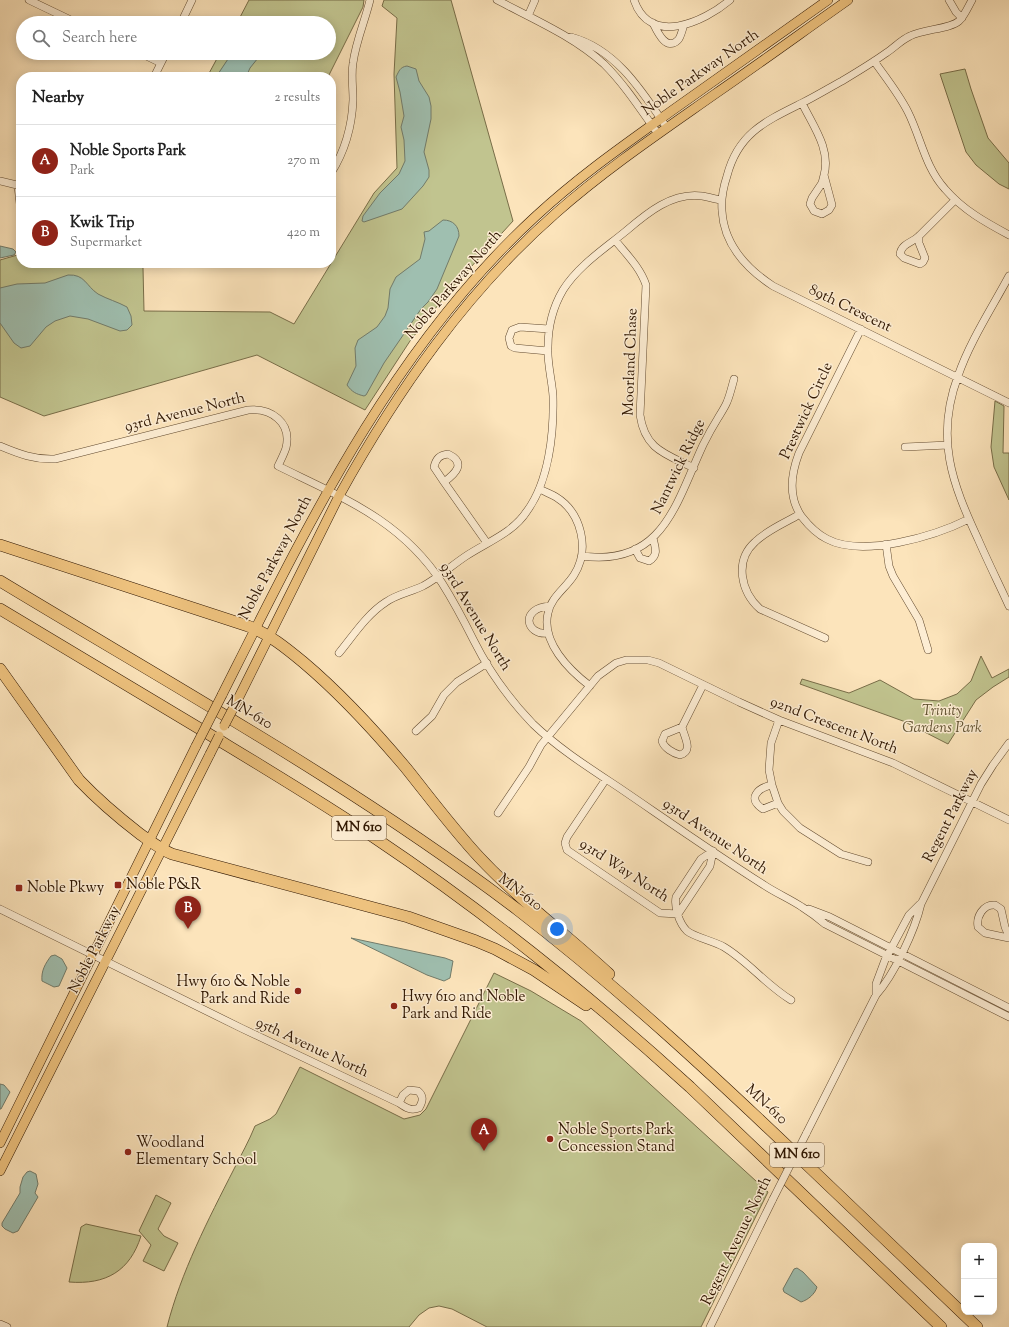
<!DOCTYPE html>
<html lang="en">
<head>
<meta charset="utf-8">
<style>
	:root { --surface:#fff; --page:#f6f6f6; --text:#222; --muted:#767676; --line:#e0e0e0; --accent:#8f2418 }
	body { margin:0; font-family:"Sorts Mill Goudy",serif; background:var(--page); color:var(--text) }
	.controls { position:absolute; right:12px; bottom:12px; display:grid; overflow:hidden; border-radius:8px; box-shadow:0 2px 10px #0003 }
	.controls button { width:36px; height:36px; display:grid; place-items:center; padding:0; border:0; border-bottom:1px solid var(--line); background:var(--surface); color:var(--text); font:20px sans-serif }
	.you { position:absolute; left:557px; top:929px; width:14px; height:14px; margin:-10px; border:3px solid #fff; border-radius:50%; background:#1a73e8; box-shadow:0 0 0 6px #1a73e833 }
	.badge { display:grid; place-items:center; width:26px; height:26px; border-radius:50%; background:var(--accent); color:#fff; font-size:13px; font-weight:700 }
	.pin { position:absolute; translate:-50% -33px; filter:drop-shadow(0 1px 2px #0008) }
	.pin::after { content:''; position:absolute; top:21px; width:14px; height:12px; background:inherit; clip-path:polygon(0 0,100% 0,50% 100%) }
	.list { margin:0; padding:0; list-style:none }
	h2 { display:flex; justify-content:space-between; align-items:center; height:52px; margin:0; padding:0 16px; font-size:17px }
	h2 small { font-size:13px; font-weight:400; color:var(--muted) }
	.list li { display:grid; grid-template-columns:26px 1fr auto; gap:12px; align-items:center; box-sizing:border-box; height:72px; padding:0 16px; border-top:1px solid var(--line) }
	.list b { display:block; font-size:15px; white-space:nowrap }
	.list p { margin:0; font-size:13px; white-space:nowrap; color:var(--muted) }
	.list em { font-size:13px; font-style:normal; color:var(--muted) }
	.icon { flex:none; width:22px; height:22px; fill:none; stroke:currentColor; stroke-width:2; stroke-linecap:round; stroke-linejoin:round }
	.map { position:relative; flex:none; width:1009px; height:1327px; overflow:hidden }
	.search { position:absolute; background:var(--surface); box-shadow:0 2px 10px #0003; left:16px; top:16px; width:320px; height:44px; display:flex; align-items:center; gap:10px; box-sizing:border-box; padding:0 14px; border-radius:22px; color:var(--muted); font-size:15px }
	.panel { position:absolute; background:var(--surface); box-shadow:0 2px 10px #0003; left:16px; top:72px; width:320px; height:196px; border-radius:16px }
	.map>svg:first-child { display:block }
</style>
</head>
<body>
<div class="map">
<svg width="1009" height="1327" viewBox="0 0 1009 1327">
	<rect width="100%" height="100%" fill="#fce4bb"/>
	<filter id="stains"><feTurbulence type="fractalNoise" baseFrequency=".005" numOctaves="4"/><feColorMatrix values="0 0 0 0 .2 0 0 0 0 .09 0 0 0 0 .02 0 0 0 .5 -.17"/></filter>
	<radialGradient id="worn" r=".72"><stop offset=".6" stop-color="#630" stop-opacity="0"/><stop offset="1" stop-color="#630" stop-opacity=".3"/></radialGradient>
	<!-- green -->
	<path fill="#c1c48f" stroke="#786d48" d="M249 0H364L363 7 328 77H207L220 53H329V23H237Z
		M384 0H451L513 221 449 291 410 341 365 410 257 355 44 416 0 397V260L21 254V263H140L143 268 144 311 270 312 294 324 374 193 397 168 394 74 397 18 382 6Z
		M965 69 971 89 988 138 1009 163V189L999 184 976 165 966 152 940 74Z
		M995 401 1004 406 1003 453H1009V500L994 467 991 447Z
		M981 656 992 678 1009 669V677L993 687 976 700 948 744 903 721 800 684 802 679 849 693 880 680 914 699 939 701 957 694 971 681Z
		M494 973 531 991 581 1021 768 1192 701 1327H487L452 1309 439 1306 429 1308 419 1315 409 1327H167C181 1272 208 1220 234 1169 241 1155 249 1141 255 1126L270 1119 276 1114 300 1067 404 1119 420 1115 426 1109Z
		M156 1195 171 1203 158 1229 164 1236 178 1243 164 1271 143 1261 151 1245 139 1231Z
		M86 1224 141 1236C130 1271 106 1285 69 1282L81 1227Z"/>
	<!-- water -->
	<path fill="#9fbfb0" stroke="#727b6a" d="M232 53H262L250 68 246 77H216Z
		M407 66 416 69 419 81 429 97 431 106V119L424 152 429 170V177L423 186 402 209 364 222 362 221 363 216 380 193 399 174 405 161 404 140 401 127 404 116 400 92 396 77C399 71 400 67 407 66Z
		M443 220C453 220 459 226 459 236L437 289 428 302 421 309 384 363 366 395 364 396C356 394 352 392 347 385L356 366 355 348 358 340 377 327 385 316 388 308 390 289 396 277 420 259 425 239 424 232 429 231Z
		M0 246 13 249 16 252 14 255 0 258Z
		M68 275C85 274 86 286 98 294 107 299 118 302 127 307L131 316 132 325 127 330 120 331 88 319 70 316 55 321 46 327 30 346 21 348 14 343 0 323V288L17 284 45 283Z
		M351 938 445 958 453 961 450 978 444 981 427 975Z
		M55 955 62 959 67 968 59 986 54 987 42 981C41 971 45 964 51 956Z
		M0 1084 4 1085 10 1092 1 1109H0Z
		M30 1171 36 1174 38 1184 35 1193 38 1197 18 1231 13 1233 5 1229 2 1226V1223L20 1193V1187L23 1177 27 1172Z
		M797 1268 803 1272 817 1287C815 1294 808 1300 801 1302L784 1292 783 1289 794 1269Z"/>
	<g fill="none" stroke-linecap="round" stroke-linejoin="round">
		<defs>
			<path id="minor" d="M29 0 77 23
				M497 0C533 19 573 36 604 64 625 85 641 110 658 134
				M634 0C650 47 704 22 730 0
				M949 0 956 12 962 18
				M972 0C968 7 965 15 959 21 950 29 924 29 910 36 901 40 894 48 886 53 872 63 857 72 842 81 829 88 816 96 802 103 766 121 738 133 727 176 723 188 721 199 722 211 724 244 747 269 773 286L1009 403
				M528 16 535 0
				M181 23 192 0
				M653 23C657 31 666 52 678 40 681 37 682 30 684 25
				M571 37C616 49 642 91 667 128
				M140 53 161 63
				M874 61C886 78 899 94 908 112 921 138 925 167 945 189 963 210 985 222 1009 235
				M154 77 166 53
				M802 103C813 126 831 149 824 175
				M331 173C345 151 352 126 353 100 353 87 351 75 353 63 356 41 365 21 370 0
				M824 175 832 205 829 210 822 214 814 211 810 204 812 198 822 183Z
				M0 181 21 186
				M18 186 20 204H21
				M919 236V243L925 258 923 262 920 264 904 258 900 254C902 243 912 243 919 236L955 200
				M615 240C626 254 640 267 646 285L640 415C645 450 666 454 694 468
				M1009 276C992 308 970 341 958 376 935 438 952 483 978 539 988 562 999 584 1009 606
				M861 329 799 453C791 474 788 498 802 517 809 526 817 534 827 539 863 558 935 536 969 519
				M548 351 515 348 511 346 509 338 512 330 520 327 549 329
				M0 446C19 454 35 460 55 459L248 410C271 408 292 422 286 448 284 454 281 460 278 466 343 498 401 520 442 583 454 602 464 621 474 641 489 671 510 700 533 724 559 749 591 769 621 789 668 821 715 854 764 885 776 893 790 899 802 907 810 912 818 918 825 924L1009 1017
				M905 447 948 445
				M448 454C467 463 455 474 444 482L434 467C436 459 439 455 448 454Z
				M444 482 487 543
				M540 489C545 492 551 494 556 497 582 513 590 550 574 575 566 588 551 597 548 613 541 642 569 670 590 686
				M800 514C785 523 767 530 755 542 734 561 741 592 760 609L825 638
				M886 544 889 566 893 576 919 620 928 650
				M635 549 640 558 649 561C659 555 655 547 653 538
				M582 556C663 567 676 503 703 445 708 435 713 426 718 418 721 413 725 407 727 402 730 395 732 386 734 379
				M548 633C526 636 519 608 550 606
				M339 653C353 636 367 614 386 602 397 594 411 592 423 586 438 578 451 566 466 556 487 542 513 533 527 511 549 481 554 433 553 396 552 380 547 363 548 347 548 327 553 307 563 290 578 266 604 249 626 231 647 213 672 192 702 196 708 197 715 199 721 200
				M779 720 771 743 769 770 772 785 778 803 783 811 800 828 841 854 868 862
				M682 727C684 737 694 751 680 755 673 753 664 748 662 741L665 734Z
				M682 727 703 685
				M416 731 432 716 444 695 457 682 487 663
				M606 779 567 837 565 843 567 850 660 913 678 914
				M772 785C757 788 747 799 763 809L778 803
				M498 813 529 767 541 745 598 676 616 663 626 660H648L659 663 739 702 779 720 893 763 1009 820
				M713 851 701 859 676 897C674 907 679 923 687 931 694 937 714 941 724 947 749 962 766 985 791 1000
				M0 909 241 1028 399 1103C406 1108 411 1111 419 1108 423 1101 424 1096 418 1091L409 1090 403 1095 399 1103
				M809 909 830 917 1009 1008
				M678 914 710 866 713 851
				M1009 936 1005 927 1001 909 995 905C983 904 976 917 978 927L985 933 1009 938
				M876 995V984L885 960 909 915 920 904
				M806 1134 876 995C894 975 915 930 921 904L981 784 993 765 1009 743
				M0 1324 7 1327
				M710 1327 773 1199"/>
			<path id="major" d="M222 695C308 524 393 347 536 216 578 177 624 145 670 112 723 74 776 37 828 0
				M236 703 339 496C397 391 466 292 556 213 606 169 661 132 715 94 760 63 804 31 848 0
				M0 1143 196 746
				M0 1171 210 754"/>
			<path id="highway" d="M0 545 248 626C269 634 286 648 303 662 341 694 374 730 406 768 430 798 453 829 479 857 519 900 566 934 609 974
				M0 581C175 687 355 786 518 910 618 987 711 1073 802 1160 860 1216 919 1271 977 1327
				M0 609C69 650 138 691 207 733 263 767 320 801 375 838 487 913 591 997 690 1087L941 1327
				M0 669 79 780C98 800 118 817 140 834 150 841 160 849 172 854L408 917 476 941 495 949 534 970 586 1005"/>
		</defs>
		<!-- minor casing -->
		<use href="#minor" stroke="#624a2f" stroke-width="8"/>
		<!-- major casing -->
		<use href="#major" stroke="#2f1600" stroke-width="10"/>
		<!-- highway casing -->
		<use href="#highway" stroke="#2f1600" stroke-width="12"/>
		<!-- minor -->
		<use href="#minor" stroke="#fdedd3" stroke-width="7"/>
		<!-- major -->
		<use href="#major" stroke="#eec27e" stroke-width="9"/>
		<!-- highway -->
		<use href="#highway" stroke="#eec27e" stroke-width="11"/>
		<defs>
			<path id="minor-bridge" d="M773 1199 806 1134"/>
			<path id="major-bridge" d="M224 726 236 703
				M196 746 222 695
				M210 754 219 736"/>
		</defs>
		<!-- minor-bridge casing -->
		<use href="#minor-bridge" stroke="#624a2f" stroke-width="8" stroke-linecap="butt"/>
		<!-- major-bridge casing -->
		<use href="#major-bridge" stroke="#2f1600" stroke-width="10" stroke-linecap="butt"/>
		<!-- minor-bridge -->
		<use href="#minor-bridge" stroke="#fdedd3" stroke-width="7"/>
		<!-- major-bridge -->
		<use href="#major-bridge" stroke="#eec27e" stroke-width="9"/>
	</g>
	<!-- markers -->
	<g fill="#8f2418" stroke="#fdedd3" stroke-width="1.5">
		<rect x="114" y="881" width="8" height="8" rx="2"/>
		<rect x="15" y="884" width="8" height="8" rx="2"/>
		<circle cx="298" cy="991" r="4"/>
		<circle cx="394" cy="1006" r="4"/>
		<circle cx="550" cy="1139" r="4"/>
		<circle cx="128" cy="1152" r="4"/>
	</g>
	<g text-anchor="middle" dominant-baseline="central" stroke-width="3" stroke-linejoin="round" paint-order="stroke">
		<!-- shield labels -->
		<g fill="#fdedd3" stroke="#6d563f" stroke-width="1">
			<rect x="332" y="816" width="54" height="24" rx="3"/>
			<rect x="770" y="1143" width="54" height="24" rx="3"/>
		</g>
		<g font-size="14" font-weight="bold" fill="#2f1600">
			<text x="359" y="828">MN 610</text>
			<text x="797" y="1155">MN 610</text>
		</g>
		<!-- street labels -->
		<g font-size="15" fill="#2f1600" stroke="#fdedd3">
			<text transform="translate(701 73) rotate(-35)">Noble Parkway North</text>
			<text transform="translate(454 285) rotate(-49)">Noble Parkway North</text>
			<text transform="translate(850 309) rotate(26)">89th Crescent</text>
			<text transform="translate(631 362) rotate(-88)">Moorland Chase</text>
			<text transform="translate(807 411) rotate(-65)">Prestwick Circle</text>
			<text transform="translate(185 413) rotate(-14)">93rd Avenue North</text>
			<text transform="translate(679 467) rotate(-64)">Nantwick Ridge</text>
			<text transform="translate(276 558) rotate(-62)">Noble Parkway North</text>
			<text transform="translate(475 617) rotate(59)">93rd Avenue North</text>
			<text transform="translate(249 713) rotate(31)">MN-610</text>
			<text transform="translate(834 726) rotate(21)">92nd Crescent North</text>
			<text transform="translate(951 816) rotate(-63)">Regent Parkway</text>
			<text transform="translate(715 837) rotate(34)">93rd Avenue North</text>
			<text transform="translate(624 871) rotate(33)">93rd Way North</text>
			<text transform="translate(520 893) rotate(37)">MN-610</text>
			<text transform="translate(95 950) rotate(-63)">Noble Parkway</text>
			<text transform="translate(312 1048) rotate(25)">95th Avenue North</text>
			<text transform="translate(766 1105) rotate(43)">MN-610</text>
			<text transform="translate(737 1241) rotate(-64)">Regent Avenue North</text>
		</g>
		<!-- park labels -->
		<g font-size="15" font-style="italic" fill="#625332" stroke="#fdedd3">
			<text x="942" y="711">Trinity<tspan x="942" dy="17">Gardens Park</tspan></text>
		</g>
		<!-- poi labels -->
		<g font-size="15" fill="#2f1600" stroke="#fdedd3" text-anchor="start">
			<text x="126" y="885">Noble P&amp;R</text>
			<text x="27" y="888">Noble Pkwy</text>
			<text x="290" y="982" text-anchor="end">Hwy 610 &amp; Noble<tspan x="290" dy="17">Park and Ride</tspan></text>
			<text x="402" y="997">Hwy 610 and Noble<tspan x="402" dy="17">Park and Ride</tspan></text>
			<text x="558" y="1130">Noble Sports Park<tspan x="558" dy="17">Concession Stand</tspan></text>
			<text x="136" y="1143">Woodland<tspan x="136" dy="17">Elementary School</tspan></text>
		</g>
	</g>
	<rect width="100%" height="100%" filter="url(#stains)"/>
	<rect width="100%" height="100%" fill="url(#worn)"/>
</svg>
<div class="controls">
<button>+</button>
<button>−</button>
</div>
<div class="you"></div>
<div class="pin badge" style="left:484px;top:1151px">A</div>
<div class="pin badge" style="left:188px;top:929px">B</div>
<div class="search"><svg class="icon" aria-label="search" viewBox="0 0 24 24"><circle cx="10" cy="10" r="6"/><path d="M15 15l6 6"/></svg>Search here</div>
<section class="panel">
<h2>Nearby<small>2 results</small></h2>
<ul class="list">
<li><span class="badge">A</span><div><b>Noble Sports Park</b><p>Park</p></div><em>270 m</em></li>
<li><span class="badge">B</span><div><b>Kwik Trip</b><p>Supermarket</p></div><em>420 m</em></li>
</ul>
</section>
</div>
</body>
</html>
